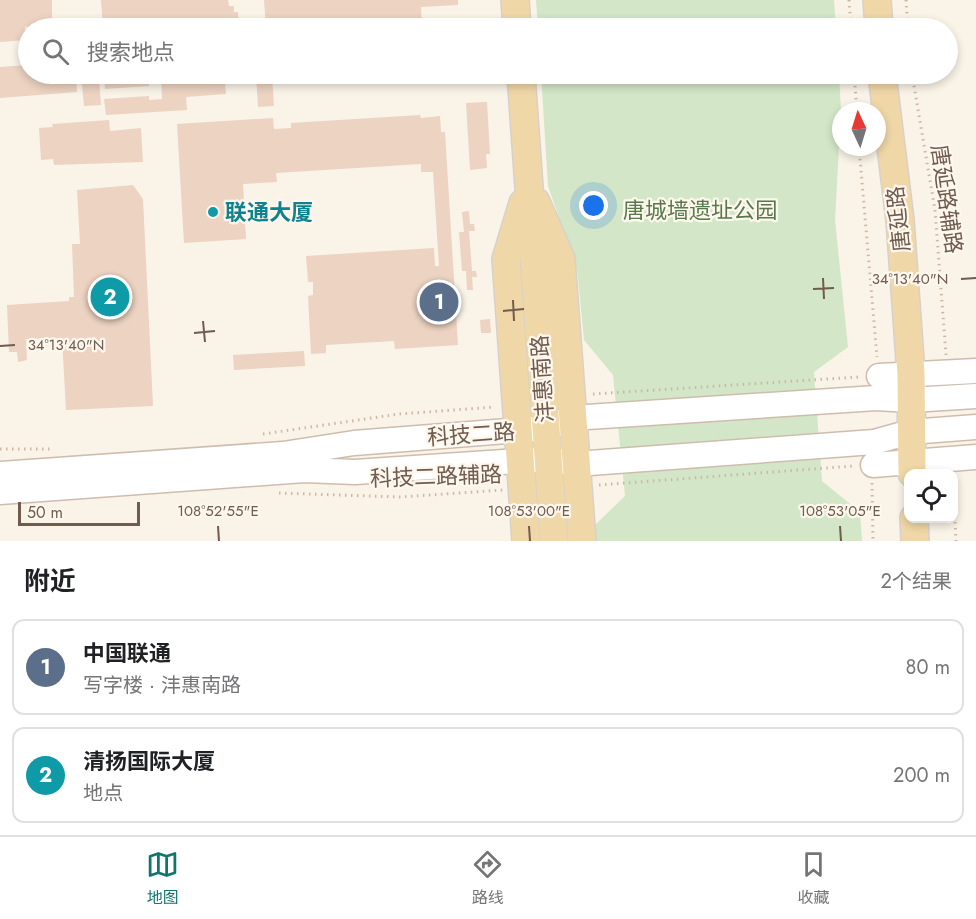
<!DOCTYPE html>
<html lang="zh">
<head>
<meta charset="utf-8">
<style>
	:root { --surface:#fff; --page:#f2f2f2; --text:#202124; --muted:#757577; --line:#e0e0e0; --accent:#0f766e }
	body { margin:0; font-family:Jost,"Noto Sans SC",sans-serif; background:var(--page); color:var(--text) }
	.controls { position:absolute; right:18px; bottom:18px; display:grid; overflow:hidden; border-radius:12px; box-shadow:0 3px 9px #0003 }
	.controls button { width:54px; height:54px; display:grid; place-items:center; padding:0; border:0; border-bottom:2px solid var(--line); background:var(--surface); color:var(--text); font:30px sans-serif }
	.compass { position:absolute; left:832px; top:102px; width:54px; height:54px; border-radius:50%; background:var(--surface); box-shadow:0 3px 9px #0003; rotate:356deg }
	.scale { position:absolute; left:18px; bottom:15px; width:122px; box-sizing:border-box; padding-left:6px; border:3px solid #705b4e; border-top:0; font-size:16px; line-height:21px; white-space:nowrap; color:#705b4e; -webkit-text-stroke:4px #fdf7ed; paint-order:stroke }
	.you { position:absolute; left:594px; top:206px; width:21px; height:21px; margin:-15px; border:4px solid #fff; border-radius:50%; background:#1a73e8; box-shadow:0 0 0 9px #1a73e833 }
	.badge { display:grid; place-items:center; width:39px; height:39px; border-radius:50%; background:var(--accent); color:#fff; font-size:20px; font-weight:700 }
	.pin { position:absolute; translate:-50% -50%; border:3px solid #fff; box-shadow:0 2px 6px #0006 }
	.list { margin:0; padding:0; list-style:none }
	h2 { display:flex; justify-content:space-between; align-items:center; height:78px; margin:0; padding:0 24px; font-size:26px }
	h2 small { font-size:20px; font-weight:400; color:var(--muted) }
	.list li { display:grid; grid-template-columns:39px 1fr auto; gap:18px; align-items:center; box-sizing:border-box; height:96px; margin:0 12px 12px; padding:0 12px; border:2px solid var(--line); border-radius:12px }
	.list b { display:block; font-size:22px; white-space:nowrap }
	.list p { margin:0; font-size:20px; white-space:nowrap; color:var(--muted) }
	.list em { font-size:20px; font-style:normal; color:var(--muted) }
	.icon { flex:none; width:33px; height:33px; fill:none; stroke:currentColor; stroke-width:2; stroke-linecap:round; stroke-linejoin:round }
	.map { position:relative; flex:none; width:976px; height:541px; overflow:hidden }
	.search { position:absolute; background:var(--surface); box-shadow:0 3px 9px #0003; left:18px; right:18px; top:18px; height:66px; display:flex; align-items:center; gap:15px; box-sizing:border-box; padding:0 21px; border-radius:33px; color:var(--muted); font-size:22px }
	.sheet { height:294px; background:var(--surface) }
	nav { display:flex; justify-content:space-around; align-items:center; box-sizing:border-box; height:84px; border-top:2px solid var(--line); background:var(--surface); font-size:16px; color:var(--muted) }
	nav a { display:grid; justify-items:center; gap:3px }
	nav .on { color:var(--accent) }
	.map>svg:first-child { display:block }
</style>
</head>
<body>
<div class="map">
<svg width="976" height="541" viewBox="0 0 976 541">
	<rect width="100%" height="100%" fill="#faf3e7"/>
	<!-- green -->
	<path fill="#d3e6c7" d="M536 0H834L836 28H538Z
		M541 74H839L841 111 835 220 848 347 814 372 822 481 860 512 862 541H595L594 526 625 496 613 375 584 340 577 269 548 186Z"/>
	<!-- building -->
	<path fill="#ecd3c2" d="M0 0H52V24L25 27 26 40 0 42Z
		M101 0H228L229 6H234V12H238L239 25 230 26V28H103Z
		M264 0H458V5L421 7 422 28H266Z
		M28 65V74H76L77 92 0 98V67Z
		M81 74H90V79H99L101 105 84 106Z
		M104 74H149V86L105 89Z
		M161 74H224L226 94 186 97 187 110 106 115 104 99 149 96V100L162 99Z
		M256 74H272L274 106 258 107Z
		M487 102 490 154H486L487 168 470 170 466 103Z
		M420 115 421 118 440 116 441 132H445L458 345 395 349 394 341 326 345V353L311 354 308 296 313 295V282H308L306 256 434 248 435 266H439L433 172H421V164L276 173 277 182 243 184 246 239 184 243 177 124 273 118 274 129 291 128V123Z
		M109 120 110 131 141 128 143 162 54 165 53 159 41 160 39 128 53 127 52 124Z
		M133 185 143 199 153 406 66 410 62 338 26 339 27 360 18 362 17 352H9L7 305 69 301V297H74L72 244H80L77 190Z
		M469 211 470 224H474L475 231H469L472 271H476L477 277H472L473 290H467L466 271H462L459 232H464L462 212Z
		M490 319 491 333H481L480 320Z
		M304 351 305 366 234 370 233 355Z"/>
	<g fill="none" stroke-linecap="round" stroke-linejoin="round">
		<defs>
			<path id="secondary" d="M879 376 976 371
				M873 465 976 457
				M0 474 283 454 354 443 546 428 572 418 876 398 911 400 976 396
				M0 492 304 470 355 472 548 459 576 464 874 442 910 432 976 427"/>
			<path id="primary" d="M515 0 517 28
				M877 0 879 28
				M521 74 554 541
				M882 74 900 220 911 374 912 473
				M536 202 561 259 582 541
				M523 203 506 259 526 541
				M914 518 915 541"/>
		</defs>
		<!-- secondary casing -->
		<use href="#secondary" stroke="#cebdaf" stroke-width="27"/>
		<!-- primary casing -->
		<use href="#primary" stroke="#d7d1cd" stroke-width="30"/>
		<!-- path -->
		<path stroke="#d0b7a5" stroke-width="3" stroke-dasharray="1.5 4.5" stroke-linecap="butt" d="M849 0 851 28
			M906 0 908 28
			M854 74 857 111
			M912 74 935 210 946 355
			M859 147 877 357
			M593 394 859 377
			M263 434 399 414 495 407
			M0 449H50
			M872 483 873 541
			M599 485 853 466
			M279 493 400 497 503 490
			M954 498 956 541"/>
		<!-- secondary -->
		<use href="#secondary" stroke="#fff" stroke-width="24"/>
		<!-- primary -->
		<use href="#primary" stroke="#f0d7a7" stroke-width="27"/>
	</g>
	<!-- ticks -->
	<path fill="none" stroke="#705b4e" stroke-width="2" d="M823 278 824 299M961 279 976 278M813 289 834 288M513 300 514 321M503 311 524 309M203 321 205 342M194 333 215 331M0 346 15 345M218 526 219 541M529 526 530 541M840 526 841 541"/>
	<!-- markers -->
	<circle fill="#0f9aa8" stroke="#fdf7ed" stroke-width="2" cx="213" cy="212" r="6"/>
	<g text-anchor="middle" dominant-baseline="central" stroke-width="4.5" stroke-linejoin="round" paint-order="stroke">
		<!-- street labels -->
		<g font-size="22" fill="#705b4e" stroke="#fdf7ed">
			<text transform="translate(947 199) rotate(82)">唐延路辅路</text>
			<text transform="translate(898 219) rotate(-96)">唐延路</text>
			<text transform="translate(542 379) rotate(-94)">沣惠南路</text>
			<text transform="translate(471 434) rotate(-4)">科技二路</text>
			<text transform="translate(436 476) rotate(-2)">科技二路辅路</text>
		</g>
		<!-- park labels -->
		<g font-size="22" fill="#587a4b" stroke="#fdf7ed">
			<text x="700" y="210">唐城墙遗址公园</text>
		</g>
		<!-- culture labels -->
		<g font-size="22" font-weight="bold" fill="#0d838f" stroke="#fdf7ed" text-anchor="start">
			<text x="225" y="212">联通大厦</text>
		</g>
	</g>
	<g font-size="15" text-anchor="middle" fill="#705b4e" stroke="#fdf7ed" stroke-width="4.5" stroke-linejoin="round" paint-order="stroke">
		<text x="910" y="284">34°13'40"N</text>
		<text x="66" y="350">34°13'40"N</text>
		<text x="218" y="516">108°52'55"E</text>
		<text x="529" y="516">108°53'00"E</text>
		<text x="840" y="516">108°53'05"E</text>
	</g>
</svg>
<div class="controls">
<button><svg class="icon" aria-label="locate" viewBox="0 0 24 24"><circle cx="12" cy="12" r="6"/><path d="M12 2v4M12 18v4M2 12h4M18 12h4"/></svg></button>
</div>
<svg class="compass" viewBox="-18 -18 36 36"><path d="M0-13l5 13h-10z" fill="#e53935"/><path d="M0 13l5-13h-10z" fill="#757577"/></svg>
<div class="scale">50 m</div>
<div class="you"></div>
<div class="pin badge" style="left:439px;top:302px;background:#5c6f8a">1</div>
<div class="pin badge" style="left:110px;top:297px;background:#0f9aa8">2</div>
<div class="search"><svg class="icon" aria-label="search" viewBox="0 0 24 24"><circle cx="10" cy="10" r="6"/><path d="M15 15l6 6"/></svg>搜索地点</div>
</div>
<section class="sheet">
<h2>附近<small>2个结果</small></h2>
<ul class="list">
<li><span class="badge" style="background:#5c6f8a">1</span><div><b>中国联通</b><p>写字楼 · 沣惠南路</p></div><em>80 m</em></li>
<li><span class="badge" style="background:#0f9aa8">2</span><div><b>清扬国际大厦</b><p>地点</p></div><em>200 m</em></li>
</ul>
</section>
<nav>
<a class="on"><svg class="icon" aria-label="map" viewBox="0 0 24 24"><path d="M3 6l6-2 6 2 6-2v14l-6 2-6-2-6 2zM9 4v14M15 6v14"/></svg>地图</a>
<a><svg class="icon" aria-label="directions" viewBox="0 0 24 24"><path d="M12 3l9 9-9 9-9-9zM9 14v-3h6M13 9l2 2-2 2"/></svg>路线</a>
<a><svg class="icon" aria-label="saved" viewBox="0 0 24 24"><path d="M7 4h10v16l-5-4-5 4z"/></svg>收藏</a>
</nav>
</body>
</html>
